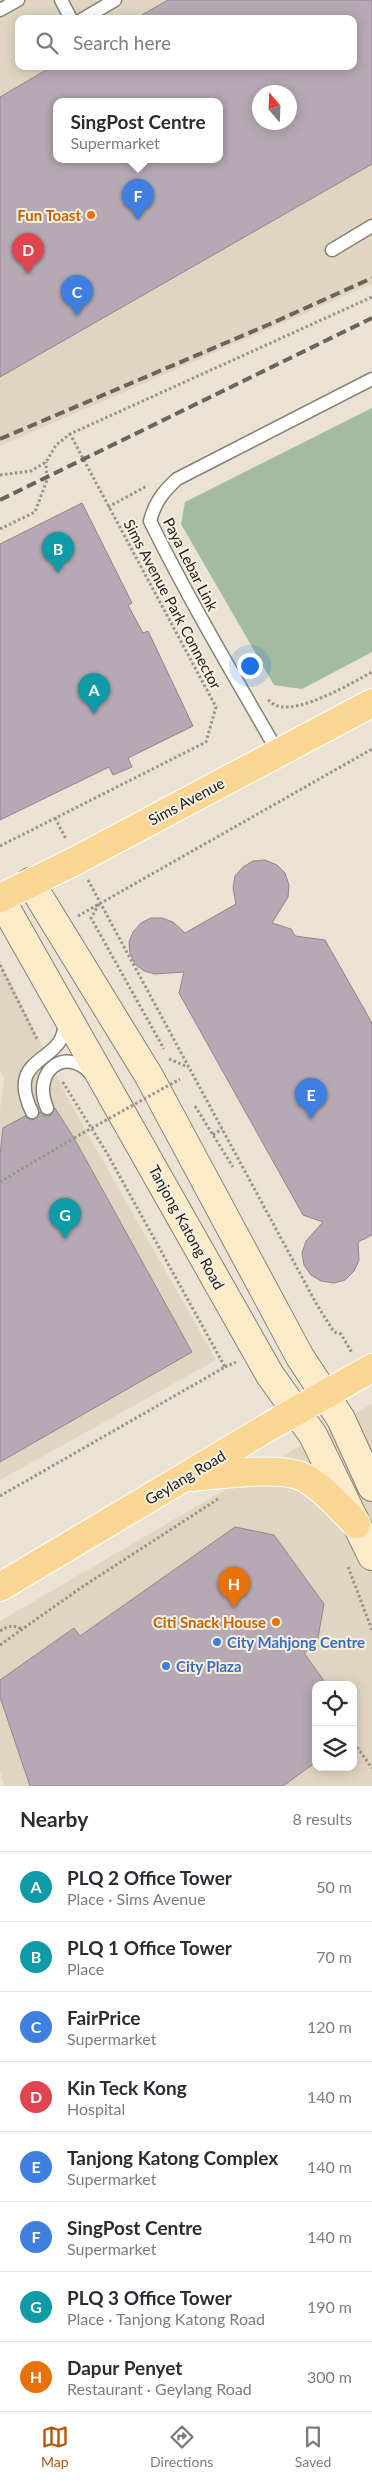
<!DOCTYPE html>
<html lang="en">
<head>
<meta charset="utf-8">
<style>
	:root { --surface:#fff; --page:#f2f2f3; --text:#2b2b33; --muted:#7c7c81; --line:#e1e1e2; --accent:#b45309 }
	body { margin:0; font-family:Lato,sans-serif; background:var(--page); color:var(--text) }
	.controls { position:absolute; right:15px; bottom:15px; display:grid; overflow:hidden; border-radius:10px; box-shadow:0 2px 12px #0003 }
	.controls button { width:45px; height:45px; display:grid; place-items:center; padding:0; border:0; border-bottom:1px solid var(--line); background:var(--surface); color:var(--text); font:25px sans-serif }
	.compass { position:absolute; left:252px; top:85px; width:45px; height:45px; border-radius:50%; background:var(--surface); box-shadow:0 2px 12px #0003; rotate:341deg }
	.you { position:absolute; left:249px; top:665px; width:18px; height:18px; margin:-12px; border:4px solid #fff; border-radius:50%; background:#1a73e8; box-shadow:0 0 0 8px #1a73e833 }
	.badge { display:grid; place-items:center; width:32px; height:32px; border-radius:50%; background:var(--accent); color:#fff; font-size:16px; font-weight:700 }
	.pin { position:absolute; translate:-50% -41px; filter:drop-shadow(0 1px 2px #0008) }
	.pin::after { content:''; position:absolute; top:26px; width:18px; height:15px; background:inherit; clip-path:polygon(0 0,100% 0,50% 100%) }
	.popup { position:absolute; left:53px; top:98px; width:170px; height:65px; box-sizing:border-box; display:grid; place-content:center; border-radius:10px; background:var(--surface); filter:drop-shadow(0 1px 4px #0005); font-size:16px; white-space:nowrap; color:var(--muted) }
	.popup b { font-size:19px; color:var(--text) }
	.popup::after { content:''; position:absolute; left:50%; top:100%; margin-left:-10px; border:10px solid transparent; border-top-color:var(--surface) }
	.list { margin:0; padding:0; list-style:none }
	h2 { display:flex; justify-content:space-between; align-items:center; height:65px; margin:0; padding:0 20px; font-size:21px }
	h2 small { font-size:16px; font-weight:400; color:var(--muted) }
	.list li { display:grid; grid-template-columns:32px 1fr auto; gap:15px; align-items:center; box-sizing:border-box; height:70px; padding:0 20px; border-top:1px solid var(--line) }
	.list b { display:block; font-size:19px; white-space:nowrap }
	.list p { margin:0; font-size:16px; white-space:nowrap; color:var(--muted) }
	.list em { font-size:16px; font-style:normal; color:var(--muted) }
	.icon { flex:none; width:28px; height:28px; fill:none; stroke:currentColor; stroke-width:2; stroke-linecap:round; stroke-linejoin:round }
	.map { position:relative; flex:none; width:372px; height:1786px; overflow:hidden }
	.search { position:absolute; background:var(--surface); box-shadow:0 2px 12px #0003; left:15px; right:15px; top:15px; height:55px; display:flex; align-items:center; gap:12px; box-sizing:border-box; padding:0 18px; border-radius:10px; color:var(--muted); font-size:19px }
	.sheet { height:625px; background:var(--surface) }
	nav { display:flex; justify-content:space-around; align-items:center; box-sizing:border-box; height:70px; border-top:1px solid var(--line); background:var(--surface); font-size:14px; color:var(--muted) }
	nav a { display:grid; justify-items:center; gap:2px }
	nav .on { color:var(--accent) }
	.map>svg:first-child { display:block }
</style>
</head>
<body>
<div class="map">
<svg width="372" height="1786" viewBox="0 0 372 1786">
	<rect width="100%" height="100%" fill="#eae3d4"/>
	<!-- built -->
	<path fill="#e0d5c1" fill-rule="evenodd" d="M0 0H372V284L0 446ZM19 19H353V66H19ZM260 92H290V122H260ZM57 101H219V159H57Z
		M0 960 68 1099 216 1360 0 1480V1110L4 1078 0 1070Z
		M372 1404V1786H4L0 1771V1621ZM316 1685H353V1767H316Z"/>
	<!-- green -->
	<path fill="#a2bba1" d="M372 408V652L302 689 274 685 181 524 185 502Z"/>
	<!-- building -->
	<path fill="#b5a9b4" stroke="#908590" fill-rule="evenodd" d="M168 0H372V164L0 377V97L53 66H353V19H135ZM260 92H290V122H260ZM57 101H219V159H57Z
		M82 503 132 603 128 605 143 633 148 631 193 726 128 758 132 767 113 775 109 767 0 820V544Z
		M265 860 277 865 285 873 289 885 288 897 272 923 291 929 295 936 325 940 372 1023V1235L358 1242 359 1260 354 1271 345 1280 334 1283 321 1281 311 1275 304 1265 302 1253 306 1241 323 1222 303 1215 179 993 184 972 155 974 144 971 135 964 130 953 129 942 133 932 141 923 151 918H162L173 922 185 933 236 904 233 888 235 876 243 867 253 861Z
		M55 1108 74 1138 192 1352 0 1462V1155L3 1128 25 1116 30 1120 35 1119 40 1112 45 1116H50Z
		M235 1527 274 1535 324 1604 317 1643 304 1653 327 1685H316V1762L283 1786H30L0 1697V1680L74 1628 80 1636Z"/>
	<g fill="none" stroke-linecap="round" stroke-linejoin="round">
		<defs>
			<path id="lane" d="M61 0 71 19
				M0 10 18 0
				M83 19 115 0
				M332 250 372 226
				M278 752C234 676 189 600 150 521 155 502 163 492 177 479L372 379
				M47 1108C31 1071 66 1045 91 1074
				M32 1112C3 1052 69 1065 64 1020"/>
			<path id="secondary" d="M30 882 149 1076 300 1357 341 1419 372 1487
				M0 898 270 1375 313 1435 372 1556"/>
			<path id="primary" d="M0 898 77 860 372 703
				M191 1477C218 1475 283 1465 305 1478 325 1490 340 1507 356 1524
				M0 1587 270 1426 372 1368"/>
		</defs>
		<!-- lane casing -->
		<use href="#lane" stroke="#878174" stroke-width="15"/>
		<!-- secondary casing -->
		<use href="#secondary" stroke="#878174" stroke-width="30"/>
		<!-- primary casing -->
		<use href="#primary" stroke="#fff" stroke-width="30"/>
		<!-- path -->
		<path stroke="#999489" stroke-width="3" stroke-dasharray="2.5 2.5" stroke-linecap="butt" d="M0 475 31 471 46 462 56 445 70 434 372 297
			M108 507 147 486
			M0 529 35 512 47 480 46 462
			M268 700C271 702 275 706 278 706 301 713 352 683 372 672
			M55 818 66 839
			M0 846 206 742 216 707 70 434
			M88 880 317 1305 334 1332 341 1334 352 1353
			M99 904 91 918 164 1049
			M78 916 372 749
			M0 965 38 1041
			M169 1059 188 1067
			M195 1106 233 1167
			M213 1135 222 1129
			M0 1182 74 1138
			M225 1367 236 1362
			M0 1496 225 1367 108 1155 62 1081
			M348 1567 372 1630
			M0 1631C8 1626 13 1624 21 1629
			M0 1645 82 1587 218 1499
			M357 1747 372 1768"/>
		<!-- lane -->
		<use href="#lane" stroke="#fff" stroke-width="12"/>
		<!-- secondary -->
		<use href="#secondary" stroke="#fdeac9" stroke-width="28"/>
		<!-- primary -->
		<use href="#primary" stroke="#fad693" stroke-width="28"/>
		<!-- rail -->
		<path stroke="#69655d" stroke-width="4" stroke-dasharray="10 5" stroke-linecap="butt" d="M0 439 270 324 372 278
			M0 500 372 318"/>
		<!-- path-bridge -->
		<path stroke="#999489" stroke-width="3" stroke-dasharray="2.5 2.5" stroke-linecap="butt" d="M74 1138 180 1079"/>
	</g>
	<!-- markers -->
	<g fill="#e8710a" stroke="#f7f0e1" stroke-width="2">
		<circle cx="91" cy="215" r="5"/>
		<circle cx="276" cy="1622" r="5"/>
	</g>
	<g fill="#3f7fe0" stroke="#f7f0e1" stroke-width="2">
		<circle cx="217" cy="1642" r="5"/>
		<circle cx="166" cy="1666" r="5"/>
	</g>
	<g text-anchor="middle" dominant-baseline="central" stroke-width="4" stroke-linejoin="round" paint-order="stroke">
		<!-- food labels -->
		<g font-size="15" font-weight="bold" fill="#c56008" stroke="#f7f0e1" text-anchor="end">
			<text x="81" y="215">Fun Toast</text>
			<text x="266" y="1622">Citi Snack House</text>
		</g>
		<!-- street labels -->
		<g font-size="15" fill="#22201b" stroke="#f7f0e1">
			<text transform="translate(191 564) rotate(63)">Paya Lebar Link</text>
			<text transform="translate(173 604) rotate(62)">Sims Avenue Park Connector</text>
			<text transform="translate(186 801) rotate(-28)">Sims Avenue</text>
			<text transform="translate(187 1227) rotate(61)">Tanjong Katong Road</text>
			<text transform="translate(185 1477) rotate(-31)">Geylang Road</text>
		</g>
		<!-- shop labels -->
		<g font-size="15" font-weight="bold" fill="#366cbe" stroke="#f7f0e1" text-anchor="start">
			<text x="227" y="1642">City Mahjong Centre</text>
			<text x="176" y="1666">City Plaza</text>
		</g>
	</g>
</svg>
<div class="controls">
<button><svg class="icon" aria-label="locate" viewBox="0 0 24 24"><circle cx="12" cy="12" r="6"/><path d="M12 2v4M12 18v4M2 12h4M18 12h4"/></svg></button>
<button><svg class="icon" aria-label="layers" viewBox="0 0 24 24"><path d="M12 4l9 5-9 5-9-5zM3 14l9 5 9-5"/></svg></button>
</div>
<svg class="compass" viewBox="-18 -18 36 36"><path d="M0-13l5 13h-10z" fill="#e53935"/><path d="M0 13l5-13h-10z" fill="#7c7c81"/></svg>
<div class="you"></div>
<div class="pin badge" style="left:94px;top:714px;background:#0f9aa8">A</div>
<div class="pin badge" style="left:58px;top:573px;background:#0f9aa8">B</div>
<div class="pin badge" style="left:77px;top:316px;background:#3f7fe0">C</div>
<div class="pin badge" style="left:28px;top:274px;background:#e0444e">D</div>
<div class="pin badge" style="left:311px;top:1119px;background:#3f7fe0">E</div>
<div class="pin badge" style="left:138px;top:220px;background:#3f7fe0">F</div>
<div class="popup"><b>SingPost Centre</b>Supermarket</div>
<div class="pin badge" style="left:65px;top:1239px;background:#0f9aa8">G</div>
<div class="pin badge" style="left:234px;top:1608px;background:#e8710a">H</div>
<div class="search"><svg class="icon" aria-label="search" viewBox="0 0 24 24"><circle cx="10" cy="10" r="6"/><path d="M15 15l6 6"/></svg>Search here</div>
</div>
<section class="sheet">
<h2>Nearby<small>8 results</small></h2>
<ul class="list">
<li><span class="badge" style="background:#0f9aa8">A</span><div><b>PLQ 2 Office Tower</b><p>Place · Sims Avenue</p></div><em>50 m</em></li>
<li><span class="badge" style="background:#0f9aa8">B</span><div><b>PLQ 1 Office Tower</b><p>Place</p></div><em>70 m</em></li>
<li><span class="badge" style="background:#3f7fe0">C</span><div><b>FairPrice</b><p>Supermarket</p></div><em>120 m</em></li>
<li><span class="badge" style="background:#e0444e">D</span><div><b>Kin Teck Kong</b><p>Hospital</p></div><em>140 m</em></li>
<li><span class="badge" style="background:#3f7fe0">E</span><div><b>Tanjong Katong Complex</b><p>Supermarket</p></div><em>140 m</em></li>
<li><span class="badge" style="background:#3f7fe0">F</span><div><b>SingPost Centre</b><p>Supermarket</p></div><em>140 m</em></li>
<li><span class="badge" style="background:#0f9aa8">G</span><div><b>PLQ 3 Office Tower</b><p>Place · Tanjong Katong Road</p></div><em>190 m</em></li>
<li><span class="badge" style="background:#e8710a">H</span><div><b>Dapur Penyet</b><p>Restaurant · Geylang Road</p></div><em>300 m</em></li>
</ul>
</section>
<nav>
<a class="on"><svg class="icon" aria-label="map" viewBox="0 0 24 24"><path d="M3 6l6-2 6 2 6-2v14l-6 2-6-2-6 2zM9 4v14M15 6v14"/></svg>Map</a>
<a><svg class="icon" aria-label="directions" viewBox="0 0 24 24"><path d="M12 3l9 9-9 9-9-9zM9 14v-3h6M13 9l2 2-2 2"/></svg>Directions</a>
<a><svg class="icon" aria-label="saved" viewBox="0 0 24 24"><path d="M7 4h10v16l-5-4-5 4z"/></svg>Saved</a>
</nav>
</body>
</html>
